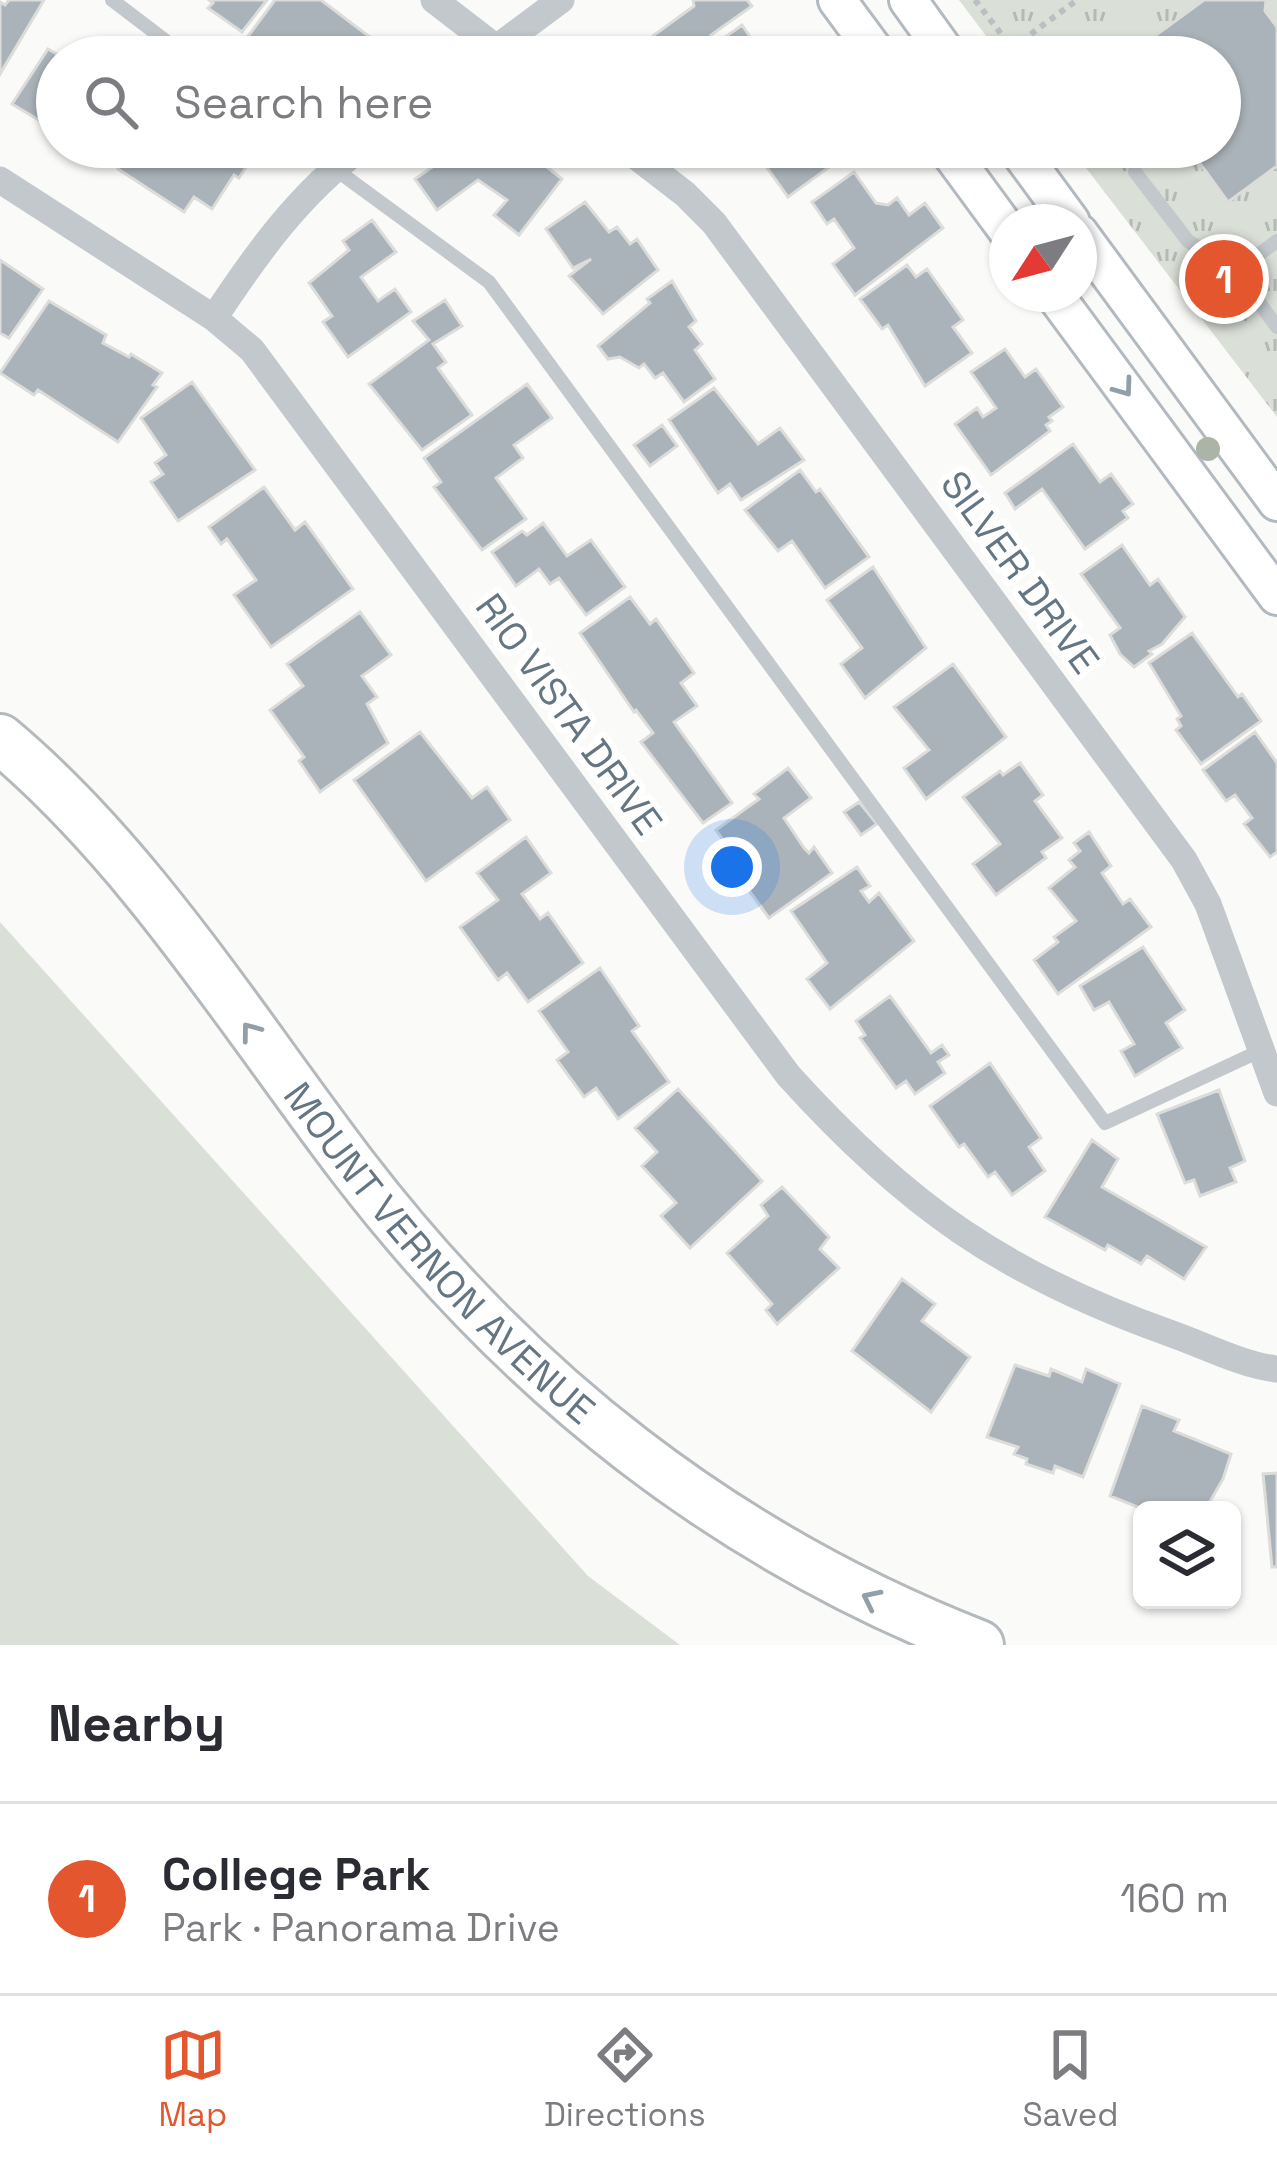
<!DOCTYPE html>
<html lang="en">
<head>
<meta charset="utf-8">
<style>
	:root { --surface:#fff; --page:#f7f7f7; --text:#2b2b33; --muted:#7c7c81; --line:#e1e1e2; --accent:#e4572e }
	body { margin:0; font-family:"Space Grotesk",sans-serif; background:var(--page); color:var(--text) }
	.controls { position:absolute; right:36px; bottom:36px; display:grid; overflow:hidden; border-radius:18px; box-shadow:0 3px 9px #0004 }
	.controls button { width:108px; height:108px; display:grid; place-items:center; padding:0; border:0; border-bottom:3px solid var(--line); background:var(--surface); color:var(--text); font:60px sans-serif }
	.compass { position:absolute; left:989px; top:204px; width:108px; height:108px; border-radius:50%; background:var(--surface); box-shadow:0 3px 9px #0004; rotate:234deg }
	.you { position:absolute; left:732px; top:867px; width:42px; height:42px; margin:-30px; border:9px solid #fff; border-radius:50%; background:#1a73e8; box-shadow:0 0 0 18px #1a73e833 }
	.badge { display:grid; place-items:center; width:78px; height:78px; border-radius:50%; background:var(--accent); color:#fff; font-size:39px; font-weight:700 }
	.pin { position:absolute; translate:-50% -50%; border:6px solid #fff; box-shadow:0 3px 12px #0006 }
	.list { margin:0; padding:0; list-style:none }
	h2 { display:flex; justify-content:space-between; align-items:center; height:156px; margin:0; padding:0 48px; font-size:51px }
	h2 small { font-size:39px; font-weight:400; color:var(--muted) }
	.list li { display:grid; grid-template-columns:78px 1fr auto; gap:36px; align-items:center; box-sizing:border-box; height:192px; padding:0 48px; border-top:3px solid var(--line) }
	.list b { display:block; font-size:45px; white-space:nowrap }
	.list p { margin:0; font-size:39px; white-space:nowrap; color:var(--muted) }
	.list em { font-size:39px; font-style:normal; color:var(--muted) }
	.icon { flex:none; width:66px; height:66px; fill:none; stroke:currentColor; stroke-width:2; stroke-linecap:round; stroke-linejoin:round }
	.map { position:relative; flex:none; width:1277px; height:1645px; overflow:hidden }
	.search { position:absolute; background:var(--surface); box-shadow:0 3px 9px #0004; left:36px; right:36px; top:36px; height:132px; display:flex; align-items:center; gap:30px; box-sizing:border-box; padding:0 42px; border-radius:66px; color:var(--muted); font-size:45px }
	.sheet { height:348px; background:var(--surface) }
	nav { display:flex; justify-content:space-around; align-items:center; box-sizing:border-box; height:168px; border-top:3px solid var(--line); background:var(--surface); font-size:33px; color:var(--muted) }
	nav a { display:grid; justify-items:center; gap:6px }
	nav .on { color:var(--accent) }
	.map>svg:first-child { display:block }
</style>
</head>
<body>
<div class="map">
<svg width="1277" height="1645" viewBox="0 0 1277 1645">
	<defs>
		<pattern id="park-tufts" width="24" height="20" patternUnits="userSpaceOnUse" patternTransform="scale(3)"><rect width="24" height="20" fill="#dadfd7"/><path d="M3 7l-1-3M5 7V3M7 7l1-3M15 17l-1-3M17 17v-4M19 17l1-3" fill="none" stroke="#b4b9b4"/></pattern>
	</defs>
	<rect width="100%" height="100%" fill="#fafaf8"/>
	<!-- green -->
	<path fill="#dadfd7" d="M0 922 588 1576 680 1645H0Z"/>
	<!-- park -->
	<path fill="url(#park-tufts)" d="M959 0H1277V417L1070 147H1220V57H1002Z"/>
	<!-- building -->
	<path fill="#aab3b9" stroke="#dcdcda" stroke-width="3" d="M9 0H44L0 74V2L5 5Z
		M209 0H267L242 32 208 8 213 3Z
		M275 0H321L387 50 382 57H272L246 39Z
		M693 0H747L752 6 711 35 717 43 742 25 764 57H653L643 43 694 6Z
		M1204 0H1266L1265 11 1277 27V166L1228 202 1188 147H1220V57H1126Z
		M48 49 62 57H57V125L45 116 42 122 12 104Z
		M133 147H203L210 151 212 147H259L239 178 234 175 212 209 194 197 184 212 118 169Z
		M461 147H522L562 179 519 235 494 215 507 200 478 180 437 210 415 179Z
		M764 147H824L835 163 788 197 762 161 770 155Z
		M854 172 876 203 888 205 897 198 909 215 925 203 943 228 855 295 833 264 854 248 834 219 827 224 812 202Z
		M585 202 609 232 617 227 630 244 637 239 658 270 603 314 569 276 591 259 573 268 546 229Z
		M372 220 396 252 361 277 378 301 395 289 411 312 348 357 323 322 332 316 309 283 349 250 343 241Z
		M0 260 43 289 9 338 0 333Z
		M907 265 916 277 927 269 963 320 953 327 972 353 925 386 888 325 882 329 860 299Z
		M672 281 696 321 689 327 702 344 695 350 715 379 684 402 663 373 655 378 644 364 639 368 620 357 608 359 598 346 650 303 647 299Z
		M445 300 462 326 433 344 446 362 438 368 472 415 422 450 369 384 429 340 413 321Z
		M49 301 106 335 103 343 129 357 131 354 162 373 153 385 157 387 118 442 38 390 34 395 0 373Z
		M1005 349 1025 377 1036 369 1063 407 1049 417 1052 421 1046 425 1050 431 991 475 955 424 977 408 983 417 996 408 971 372Z
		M192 382 255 470 178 521 151 482 163 474 155 463 166 455 141 418Z
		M527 384 552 418 514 445 523 458 496 478 526 519 482 550 434 487 441 482 424 458Z
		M714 388 758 444 780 428 804 460 741 500 730 484 718 493 669 420Z
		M662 425 677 446 650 466 634 445Z
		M1073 444 1100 482 1111 474 1133 504 1123 511 1128 518 1085 549 1042 489 1015 509 1005 493Z
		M800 470 816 492 820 489 869 557 825 588 792 541 778 551 745 510Z
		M264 487 295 530 305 522 353 589 271 647 234 595 256 580 227 539 221 544 209 527Z
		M543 523 567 556 591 540 625 587 586 615 559 578 550 584 539 569 516 586 492 552 522 531 527 535Z
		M1122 545 1150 585 1158 579 1185 617 1162 644 1149 651 1152 654 1134 667 1120 654 1110 635 1120 628 1081 574Z
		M873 567 926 648 865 698 841 664 862 648 827 600Z
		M630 597 650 624 656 619 694 673 681 683 697 706 674 722 732 803 703 823 641 742 653 733 636 710 634 712 580 633Z
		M360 612 391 655 362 676 377 697 367 704 388 743 320 792 299 761 304 757 270 710 303 686 287 664Z
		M1192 633 1238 697 1242 694 1261 721 1201 764 1176 730 1181 726 1177 719 1181 716 1149 663Z
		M953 664 1006 737 926 799 904 768 929 750 894 707Z
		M420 732 472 798 487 787 510 820 426 881 354 780Z
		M1255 732 1277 763V852L1270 857 1244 824 1252 818 1235 795 1226 801 1203 770Z
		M1020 763 1043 795 1035 801 1062 838 1042 852 1046 858 996 895 973 864 1000 844 963 797 1000 771 1003 775Z
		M788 768 811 798 784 818 804 848 809 853 814 847 832 873 769 918 734 870 741 865 716 830 759 799 754 794Z
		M859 802 877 824 861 835 844 812Z
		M1089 832 1111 866 1102 873 1123 904 1130 899 1151 927 1058 994 1034 960 1058 942 1054 937 1076 921 1049 888 1075 867 1069 860 1080 851 1074 843Z
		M526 837 551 873 522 894 540 919 548 913 583 963 528 1002 507 973 498 980 460 927 498 900 477 873Z
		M857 867 870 886 861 891 869 902 879 893 914 941 830 1009 807 979 827 963 791 911Z
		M1143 947 1185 1010 1166 1023 1182 1048 1135 1076 1121 1051 1134 1044 1109 1002 1094 1010 1080 986Z
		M600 968 639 1026 632 1031 669 1082 618 1119 596 1088 584 1097 557 1060 568 1052 539 1011Z
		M890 996 931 1053 942 1045 949 1055 938 1062 945 1073 915 1094 906 1081 896 1088 860 1038 865 1035 856 1021Z
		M990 1063 1041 1138 1029 1147 1045 1171 1012 1195 995 1172 988 1177 964 1144 959 1147 930 1106Z
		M678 1089 762 1181 690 1248 661 1216 676 1203 642 1166 657 1152 635 1128Z
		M1219 1090 1245 1161 1230 1168 1236 1182 1200 1196 1194 1180 1185 1183 1157 1114Z
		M1092 1140 1118 1159 1102 1187 1206 1247 1184 1279 1147 1256 1141 1264 1108 1245 1105 1250 1045 1217Z
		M782 1187 829 1237 820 1249 839 1268 777 1324 766 1310 772 1304 727 1253 768 1216 761 1205Z
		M902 1279 935 1304 922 1321 970 1357 931 1412 852 1351Z
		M1015 1365 1049 1376 1051 1369 1082 1382 1086 1369 1120 1384 1083 1477 1055 1466 1053 1473 1026 1464 1027 1459 1014 1454 1018 1447 987 1437Z
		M1142 1406 1179 1420 1174 1431 1231 1454 1223 1479 1205 1510H1145L1110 1496Z
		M1277 1473V1567H1272L1263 1474Z"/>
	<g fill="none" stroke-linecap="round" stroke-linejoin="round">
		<defs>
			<path id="secondary" d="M837 0 879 57
				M908 0 949 57
				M946 147 1007 230
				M1016 147 1071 222
				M1079 233 1277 502
				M1054 294 1277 596"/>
			<g id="highway">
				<path id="s1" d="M0 739C139 855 243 1023 352 1166 519 1384 723 1545 979 1645"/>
			</g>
		</defs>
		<!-- secondary casing -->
		<use href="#secondary" stroke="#b3babf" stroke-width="42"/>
		<!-- highway casing -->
		<use href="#highway" stroke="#b4b9bd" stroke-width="54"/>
		<!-- path -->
		<path stroke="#bbbfc2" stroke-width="6" stroke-dasharray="6 6" stroke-linecap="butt" d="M975 0 1012 48 1077 0"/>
		<!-- lane -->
		<path stroke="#c3c8cc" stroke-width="14" d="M112 0 187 57
			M305 147 489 282 1105 1123 1262 1050
			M1135 172 1188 241 1236 271
			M1277 241 1236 271 1277 327"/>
		<!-- street -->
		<path stroke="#c3c8cc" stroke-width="27" d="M434 0 508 57
			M484 57 561 0
			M624 147 685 194 714 223 1184 860 1208 904 1277 1093
			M0 180 214 318 252 350 788 1075C906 1206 1005 1275 1172 1334 1206 1346 1242 1365 1277 1369
			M214 318C257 253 299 194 362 147"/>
		<!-- secondary -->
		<use href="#secondary" stroke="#fff" stroke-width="36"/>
		<!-- highway -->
		<use href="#highway" stroke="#fff" stroke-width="48"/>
	</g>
	<!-- trees -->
	<circle fill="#aab4a7" cx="1208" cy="449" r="12"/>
	<!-- one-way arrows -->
	<defs><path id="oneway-chevron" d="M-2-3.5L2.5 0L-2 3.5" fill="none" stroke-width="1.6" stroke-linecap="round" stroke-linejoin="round" transform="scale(3)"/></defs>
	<g stroke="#939fa8">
		<use href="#oneway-chevron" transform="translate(1124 388) rotate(54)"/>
		<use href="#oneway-chevron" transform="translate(250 1031) rotate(-127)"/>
		<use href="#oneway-chevron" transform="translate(871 1599) rotate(-154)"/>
	</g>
	<g text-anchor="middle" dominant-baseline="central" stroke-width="12" stroke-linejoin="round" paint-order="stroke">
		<!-- street labels -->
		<g font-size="39" fill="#657683" stroke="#fff">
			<text transform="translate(1020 572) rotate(54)">SILVER DRIVE</text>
			<text transform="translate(569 714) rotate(54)">RIO VISTA DRIVE</text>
			<text stroke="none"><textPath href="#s1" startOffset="678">MOUNT VERNON AVENUE</textPath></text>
		</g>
	</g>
</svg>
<div class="controls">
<button><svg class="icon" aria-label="layers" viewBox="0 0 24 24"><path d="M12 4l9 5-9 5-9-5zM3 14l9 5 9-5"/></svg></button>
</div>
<svg class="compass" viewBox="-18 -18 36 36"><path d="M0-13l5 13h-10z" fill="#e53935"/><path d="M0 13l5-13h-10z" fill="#7c7c81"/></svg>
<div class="you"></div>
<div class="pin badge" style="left:1224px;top:279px">1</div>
<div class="search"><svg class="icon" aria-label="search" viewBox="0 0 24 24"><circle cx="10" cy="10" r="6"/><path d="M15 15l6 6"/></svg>Search here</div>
</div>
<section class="sheet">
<h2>Nearby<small></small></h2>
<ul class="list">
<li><span class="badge">1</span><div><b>College Park</b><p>Park · Panorama Drive</p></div><em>160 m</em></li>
</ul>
</section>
<nav>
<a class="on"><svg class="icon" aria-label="map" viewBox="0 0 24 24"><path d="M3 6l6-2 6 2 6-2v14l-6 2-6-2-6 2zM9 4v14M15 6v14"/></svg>Map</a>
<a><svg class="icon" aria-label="directions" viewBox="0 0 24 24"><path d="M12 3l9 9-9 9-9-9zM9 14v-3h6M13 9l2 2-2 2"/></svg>Directions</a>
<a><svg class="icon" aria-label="saved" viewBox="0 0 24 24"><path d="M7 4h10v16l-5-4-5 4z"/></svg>Saved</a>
</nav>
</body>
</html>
